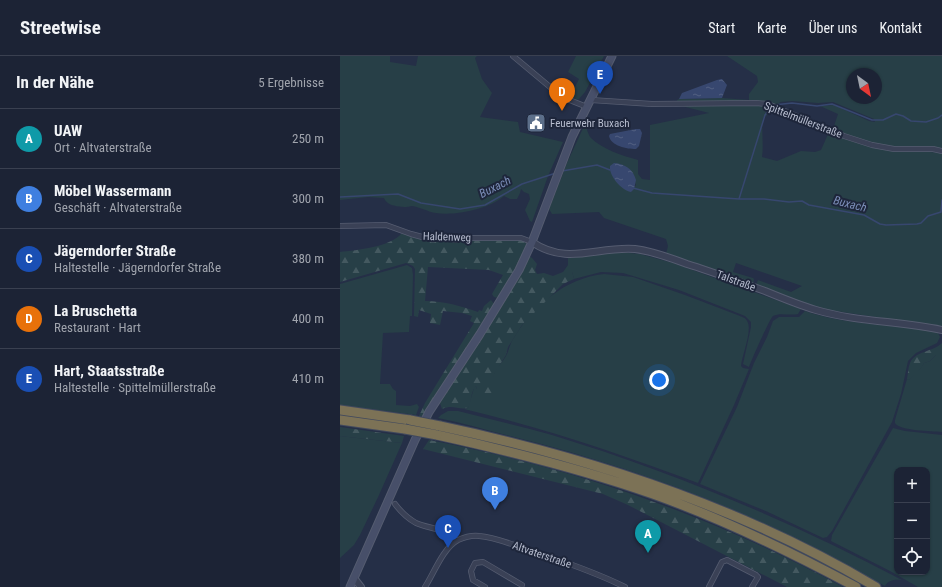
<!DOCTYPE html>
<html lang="de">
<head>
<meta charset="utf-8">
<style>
	:root { --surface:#1c2335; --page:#252b3d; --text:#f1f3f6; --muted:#a0a4ad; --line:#3a4050; --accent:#ea580c }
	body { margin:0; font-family:"Roboto Condensed",sans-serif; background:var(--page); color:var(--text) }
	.controls { position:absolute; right:12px; bottom:12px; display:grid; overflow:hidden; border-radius:8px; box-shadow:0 1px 3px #0004 }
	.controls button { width:36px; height:36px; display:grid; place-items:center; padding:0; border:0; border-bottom:1px solid var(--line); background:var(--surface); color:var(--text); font:20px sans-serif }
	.compass { position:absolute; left:506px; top:12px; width:36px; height:36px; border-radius:50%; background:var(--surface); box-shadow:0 1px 3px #0004; rotate:147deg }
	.you { position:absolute; left:319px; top:324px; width:14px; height:14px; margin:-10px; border:3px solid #fff; border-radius:50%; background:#1a73e8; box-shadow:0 0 0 6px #1a73e833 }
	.badge { display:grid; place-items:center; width:26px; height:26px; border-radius:50%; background:var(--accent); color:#fff; font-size:13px; font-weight:700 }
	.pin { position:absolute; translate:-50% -33px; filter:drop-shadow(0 1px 2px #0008) }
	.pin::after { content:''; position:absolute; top:21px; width:14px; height:12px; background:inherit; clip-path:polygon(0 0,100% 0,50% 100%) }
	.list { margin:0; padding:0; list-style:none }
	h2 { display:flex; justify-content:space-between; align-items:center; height:52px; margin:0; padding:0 16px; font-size:17px }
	h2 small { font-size:13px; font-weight:400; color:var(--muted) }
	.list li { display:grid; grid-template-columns:26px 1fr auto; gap:12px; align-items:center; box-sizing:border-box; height:60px; padding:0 16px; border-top:1px solid var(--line) }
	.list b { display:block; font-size:15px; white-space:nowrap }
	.list p { margin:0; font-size:13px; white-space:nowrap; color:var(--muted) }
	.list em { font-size:13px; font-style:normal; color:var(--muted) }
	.icon { flex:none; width:22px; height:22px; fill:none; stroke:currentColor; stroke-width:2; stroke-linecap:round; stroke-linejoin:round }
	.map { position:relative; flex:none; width:602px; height:531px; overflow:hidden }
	header { display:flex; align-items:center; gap:24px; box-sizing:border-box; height:56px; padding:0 20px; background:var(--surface); border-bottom:1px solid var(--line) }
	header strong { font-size:19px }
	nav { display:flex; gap:22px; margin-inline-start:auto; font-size:14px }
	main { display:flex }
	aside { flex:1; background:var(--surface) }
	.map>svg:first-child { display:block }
</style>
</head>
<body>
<header>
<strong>Streetwise</strong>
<nav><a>Start</a><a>Karte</a><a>Über uns</a><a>Kontakt</a></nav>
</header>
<main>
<aside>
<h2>In der Nähe<small>5 Ergebnisse</small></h2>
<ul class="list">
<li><span class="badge" style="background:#0f9aa8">A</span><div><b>UAW</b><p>Ort · Altvaterstraße</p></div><em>250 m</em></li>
<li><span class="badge" style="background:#3f7fe0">B</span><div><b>Möbel Wassermann</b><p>Geschäft · Altvaterstraße</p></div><em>300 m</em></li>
<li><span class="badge" style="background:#1a4fb4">C</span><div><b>Jägerndorfer Straße</b><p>Haltestelle · Jägerndorfer Straße</p></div><em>380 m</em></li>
<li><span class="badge" style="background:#e8710a">D</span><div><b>La Bruschetta</b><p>Restaurant · Hart</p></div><em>400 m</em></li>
<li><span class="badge" style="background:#1a4fb4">E</span><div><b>Hart, Staatsstraße</b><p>Haltestelle · Spittelmüllerstraße</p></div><em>410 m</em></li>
</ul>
</aside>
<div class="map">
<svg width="602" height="531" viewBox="0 0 602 531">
	<defs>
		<pattern id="forest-firs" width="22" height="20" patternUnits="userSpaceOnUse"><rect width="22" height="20" fill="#273f47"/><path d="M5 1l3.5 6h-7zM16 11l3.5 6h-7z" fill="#445960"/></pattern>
		<pattern id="water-ripples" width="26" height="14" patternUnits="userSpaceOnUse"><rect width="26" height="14" fill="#37476f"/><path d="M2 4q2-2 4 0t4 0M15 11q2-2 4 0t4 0" fill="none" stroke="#526082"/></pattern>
	</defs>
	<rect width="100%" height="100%" fill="#252f47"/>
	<!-- green -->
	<path fill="#273f47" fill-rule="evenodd" d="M0 0H50V6L76 10 78 0H137L135 2 142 23 152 37 140 61 178 66 180 76 223 86 208 120 192 166 190 165 185 154 190 143 189 138 184 136 181 133 180 137 177 143H170L164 140C149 153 115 160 96 157 88 156 80 151 72 150 72 150 67 151 66 151 62 151 51 150 48 147 46 146 45 144 44 142L28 141 0 144Z
		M236 0H264L245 36 238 44 230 41 239 23 228 16Z
		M387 0H602V93C578 92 554 93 531 87 518 84 505 78 493 73L498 58 480 50 494 49 529 65 535 66 534 63 493 46 478 47 452 45 440 46 438 51 423 62C421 75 424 88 422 101L437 105 461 95 475 96 481 94 489 76 512 85 567 94 602 97V271L489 254 470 249 416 229 418 224 451 236 462 230 396 207 393 216 413 222 414 223 413 228 326 198 328 190 326 183 264 162 259 156 212 158 209 153 227 107 245 68C247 72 248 79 251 82 262 93 283 100 298 104V118L302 123 310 124V69L369 57 338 49 337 44 339 43 382 42 409 44V38L418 26 417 20ZM512 18H536V42H512ZM277 108 289 113 296 129 291 136Z
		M279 196 300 198 333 207 461 253 458 258C450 260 440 256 433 260 430 262 411 305 409 311L403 308 411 271V266L405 260 339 234 283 217 261 216 234 223 232 216H223L228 209V202Z
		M67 209 72 212 73 219 72 260H70L69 276 43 277 40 328H50L53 333 56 335V349L70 350 77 348 79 351 76 359 0 349V228Z
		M264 218 293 221 345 239 400 260C402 261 406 262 407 265 413 274 402 299 401 310L403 312 409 313 394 349 358 427C281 398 204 372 124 353L128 352 134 332 136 330 137 333 153 332C151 314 158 313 166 300 169 294 170 288 173 283 193 250 225 222 264 218Z
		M465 255C504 269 553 268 595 276L598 277 600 281 597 287 576 297 568 305 561 338 552 366 492 475 487 481 483 482 428 456 360 428 397 351 414 307 427 281 433 265 439 261H459Z
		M596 299H602V376C592 375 560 375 555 367V364L567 323 569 324C574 318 581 313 584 307L590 305Z
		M108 355H118C149 363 180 370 212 379 333 416 450 465 562 524 555 523 548 524 545 530 504 508 462 485 419 465 340 430 258 402 174 381 149 375 124 367 98 362L101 359Z
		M553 372 565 375 602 379V531H578L550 515 491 485 492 479ZM557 414H587V516H557Z
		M0 380 62 387 39 439 20 479 14 489 0 502Z"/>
	<!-- forest -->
	<path fill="url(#forest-firs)" d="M62 177 71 180 90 185 181 183 185 186 187 188 172 220 158 242 154 241 152 238 163 219 149 214 88 211 85 245C105 245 120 250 138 256L139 254 142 255 144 250 151 244 154 248 84 360H79L85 347 134 267 130 265 132 260 122 257 103 255 100 269 90 267 91 258 79 254 78 261 74 260 75 213 73 210 66 207 0 226V196C17 194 51 191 62 177Z
		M189 200 192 202 197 208 195 214 197 218 204 217 213 220 223 216H232L234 223 223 228 182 269 168 291 166 299 154 318 153 337 147 342H142L136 338 137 333 136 330C130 336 132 346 128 352 118 354 113 348 102 353L100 347 102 341 167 241Z
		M602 287V299H596L590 305 584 307C582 312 574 320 569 324L567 323C568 318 568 312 570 307 575 295 593 296 602 287Z
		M0 371 64 380 62 387 0 380Z
		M89 384C234 412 373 460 503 531H447L288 449 263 438 83 393Z"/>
	<!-- water -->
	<path fill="url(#water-ripples)" d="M382 23 387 29 382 42 339 43 342 37 377 24Z
		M296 73H300L302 77 299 90 296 93C287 93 271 90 269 80L270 78Z
		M274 107C285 108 293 113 296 124L294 133 291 136C281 134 269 120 270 110Z"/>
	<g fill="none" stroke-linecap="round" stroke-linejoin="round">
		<!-- stream -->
		<path stroke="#37476f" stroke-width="1.5" d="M434 49 452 47 477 50 492 48 532 64H543L556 58 563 60 571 65 586 66 598 62 602 59
			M222 115 257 109 270 114
			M293 132 312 137 399 143H424L449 146 462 145 469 149 524 159 540 168 546 169 577 168 581 167 588 160 601 156 602 144
			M0 141 58 138 81 147 120 153 145 149 182 128 216 117
			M399 143 425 59 431 51"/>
		<defs>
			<path id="minor" d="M173 0 222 41 247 51
				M251 44 312 48 416 47 428 48 504 80 532 89 554 93H593L602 95
				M0 170 46 169 71 178 86 182H181L192 186
				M55 448C61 456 67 462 76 467 89 473 108 472 116 485
				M85 531C94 517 103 492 118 484 125 481 131 479 139 480 154 481 168 487 183 492 217 503 253 515 285 531
				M145 531 133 524 131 515 135 507 143 506 182 529
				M369 531 382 506 387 504 416 519 418 521 412 531"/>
			<path id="tertiary" d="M192 186C227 210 257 190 295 193 312 195 331 202 347 208 373 216 399 226 425 235 442 242 459 249 476 254 517 266 560 265 602 274
				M14 522 21 531"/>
			<path id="secondary" d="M10 531 75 384 89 356 140 278 179 214 192 186 232 81 272 0"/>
			<path id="motorway" d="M0 354 70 364
				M0 364 65 373
				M100 370C252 402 401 451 536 531
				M97 379C170 395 242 413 313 438 383 463 451 496 516 531"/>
		</defs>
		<!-- minor casing -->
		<use href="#minor" stroke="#555c70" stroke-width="6"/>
		<!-- tertiary casing -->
		<use href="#tertiary" stroke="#555c70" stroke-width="8"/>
		<!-- secondary casing -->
		<use href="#secondary" stroke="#555c70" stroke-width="9"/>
		<!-- motorway casing -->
		<use href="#motorway" stroke="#41495d" stroke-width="11"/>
		<!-- minor -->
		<use href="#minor" stroke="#3a4156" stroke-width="4.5"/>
		<!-- tertiary -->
		<use href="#tertiary" stroke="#3a4156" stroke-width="6"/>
		<!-- secondary -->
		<use href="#secondary" stroke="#474f69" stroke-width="7"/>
		<!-- motorway -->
		<use href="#motorway" stroke="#7c7256" stroke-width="9"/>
		<defs>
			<path id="motorway-bridge" d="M70 364 100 370
				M65 373 97 379"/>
		</defs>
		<!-- motorway-bridge casing -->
		<use href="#motorway-bridge" stroke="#41495d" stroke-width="11" stroke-linecap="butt"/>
		<!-- motorway-bridge -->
		<use href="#motorway-bridge" stroke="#7c7256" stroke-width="9"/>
	</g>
	<!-- icons -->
	<defs>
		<symbol id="civic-square" viewBox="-11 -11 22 22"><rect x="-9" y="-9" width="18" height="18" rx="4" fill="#5c6f8a" stroke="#1e263b"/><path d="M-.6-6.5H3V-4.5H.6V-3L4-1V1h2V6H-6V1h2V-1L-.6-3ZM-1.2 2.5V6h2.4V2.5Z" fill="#fff"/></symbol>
	</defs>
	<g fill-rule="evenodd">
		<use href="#civic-square" x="185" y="56" width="22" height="22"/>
	</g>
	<g text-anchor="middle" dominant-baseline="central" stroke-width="4" stroke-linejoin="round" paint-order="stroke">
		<!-- street labels -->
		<g font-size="11" fill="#b7bdcf" stroke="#1e263b">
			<text transform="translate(463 64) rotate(21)">Spittelmüllerstraße</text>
			<text transform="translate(107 181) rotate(2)">Haldenweg</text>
			<text transform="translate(396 225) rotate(20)">Talstraße</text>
			<text transform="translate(202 499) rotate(19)">Altvaterstraße</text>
		</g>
		<!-- poi labels -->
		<g font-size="11" fill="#b7bdcf" stroke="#1e263b" text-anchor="start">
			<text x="210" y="67">Feuerwehr Buxach</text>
		</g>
		<!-- water labels -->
		<g font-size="12" font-style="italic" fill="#7c8eb9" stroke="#1e263b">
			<text transform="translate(155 131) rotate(-27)">Buxach</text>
			<text transform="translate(510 148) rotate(14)">Buxach</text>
		</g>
	</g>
</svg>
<div class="controls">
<button>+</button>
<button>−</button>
<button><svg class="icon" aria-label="locate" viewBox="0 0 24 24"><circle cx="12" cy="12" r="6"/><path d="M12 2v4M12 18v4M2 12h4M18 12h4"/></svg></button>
</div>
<svg class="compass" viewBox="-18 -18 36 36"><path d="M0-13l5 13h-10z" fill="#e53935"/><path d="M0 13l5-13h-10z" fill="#a0a4ad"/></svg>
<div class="you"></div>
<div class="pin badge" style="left:308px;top:497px;background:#0f9aa8">A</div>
<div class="pin badge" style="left:155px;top:454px;background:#3f7fe0">B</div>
<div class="pin badge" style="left:108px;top:492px;background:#1a4fb4">C</div>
<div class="pin badge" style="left:222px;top:55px;background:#e8710a">D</div>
<div class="pin badge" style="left:260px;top:38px;background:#1a4fb4">E</div>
</div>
</main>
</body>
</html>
